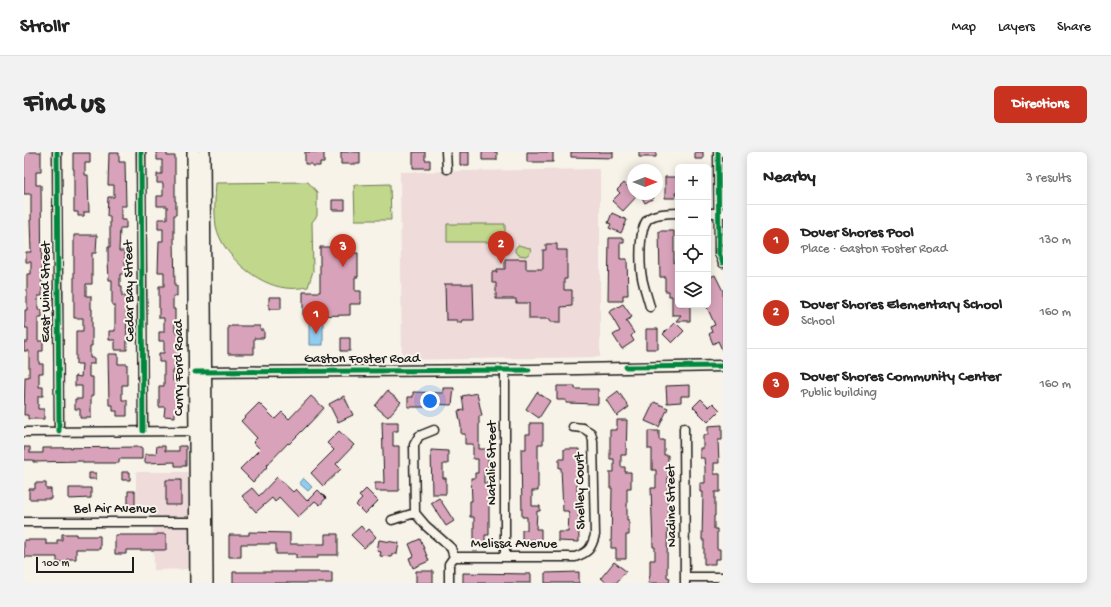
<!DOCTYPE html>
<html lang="en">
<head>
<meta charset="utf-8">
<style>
	:root { --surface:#fff; --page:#f2f2f2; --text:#222; --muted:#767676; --line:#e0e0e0; --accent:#c8321e }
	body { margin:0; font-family:"Gochi Hand",sans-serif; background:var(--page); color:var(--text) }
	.controls { position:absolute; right:12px; top:12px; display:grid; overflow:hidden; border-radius:6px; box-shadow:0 2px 10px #0003 }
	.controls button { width:36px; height:36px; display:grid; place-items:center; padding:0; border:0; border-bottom:1px solid var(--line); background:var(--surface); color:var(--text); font:20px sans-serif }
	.compass { position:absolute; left:603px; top:12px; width:36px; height:36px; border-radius:50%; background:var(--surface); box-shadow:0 2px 10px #0003; rotate:90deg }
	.scale { position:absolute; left:12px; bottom:10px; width:98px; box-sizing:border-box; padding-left:4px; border:2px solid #1c1c1c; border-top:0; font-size:11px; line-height:14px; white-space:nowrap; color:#1c1c1c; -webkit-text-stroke:3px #f7f3e8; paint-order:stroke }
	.you { position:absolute; left:406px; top:249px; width:14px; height:14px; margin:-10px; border:3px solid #fff; border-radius:50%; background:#1a73e8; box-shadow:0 0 0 6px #1a73e833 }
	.badge { display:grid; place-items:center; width:26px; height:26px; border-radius:50%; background:var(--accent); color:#fff; font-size:13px; font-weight:700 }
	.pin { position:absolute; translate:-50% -33px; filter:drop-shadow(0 1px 2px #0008) }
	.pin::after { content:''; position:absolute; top:21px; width:14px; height:12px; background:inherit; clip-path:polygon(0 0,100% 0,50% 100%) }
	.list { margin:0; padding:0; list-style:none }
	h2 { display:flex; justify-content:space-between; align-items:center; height:52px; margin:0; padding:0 16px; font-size:17px }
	h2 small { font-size:13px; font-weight:400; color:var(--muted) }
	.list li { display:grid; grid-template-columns:26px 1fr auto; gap:12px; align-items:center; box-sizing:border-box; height:72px; padding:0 16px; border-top:1px solid var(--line) }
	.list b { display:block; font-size:15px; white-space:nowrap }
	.list p { margin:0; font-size:13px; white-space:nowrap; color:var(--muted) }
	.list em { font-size:13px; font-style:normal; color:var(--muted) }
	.icon { flex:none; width:22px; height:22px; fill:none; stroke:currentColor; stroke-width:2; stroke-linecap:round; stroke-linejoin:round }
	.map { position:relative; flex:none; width:699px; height:431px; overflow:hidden; border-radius:6px }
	header { display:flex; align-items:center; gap:24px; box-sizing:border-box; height:56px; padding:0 20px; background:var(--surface); border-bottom:1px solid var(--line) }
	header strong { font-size:19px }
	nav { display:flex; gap:22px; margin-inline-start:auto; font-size:14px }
	.intro { display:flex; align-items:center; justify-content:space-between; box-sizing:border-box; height:96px; padding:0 24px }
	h1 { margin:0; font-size:28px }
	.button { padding:10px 18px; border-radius:6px; background:var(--accent); color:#fff; font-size:14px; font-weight:700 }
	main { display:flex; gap:24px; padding:0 24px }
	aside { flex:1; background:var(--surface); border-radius:6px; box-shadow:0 2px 10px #0003 }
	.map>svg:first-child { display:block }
</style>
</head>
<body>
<header>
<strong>Strollr</strong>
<nav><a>Map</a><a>Layers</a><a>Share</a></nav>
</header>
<div class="intro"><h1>Find us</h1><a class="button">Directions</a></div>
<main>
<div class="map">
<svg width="699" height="431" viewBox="0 0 699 431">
	<rect width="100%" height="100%" fill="#f7f3e8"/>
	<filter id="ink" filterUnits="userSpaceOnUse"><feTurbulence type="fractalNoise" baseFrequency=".025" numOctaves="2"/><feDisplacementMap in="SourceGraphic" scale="8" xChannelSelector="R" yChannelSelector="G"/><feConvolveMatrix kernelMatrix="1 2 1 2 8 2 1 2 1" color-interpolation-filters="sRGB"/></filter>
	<g filter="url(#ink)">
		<!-- built -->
		<path fill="#eedbda" d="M576 17V205L378 208 376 20Z
			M112 320H164L165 417 130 418 129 362H112Z"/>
		<!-- green -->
		<path fill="#c1d78c" stroke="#6e7a54" d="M284 30 293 40V64L288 70 289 119 284 135C277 136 269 137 262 136 233 133 198 103 192 74 190 60 191 45 192 31Z
			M366 32 367 68H331L330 33Z
			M423 72H481V90H423Z
			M494 93 506 96 507 100 502 104 495 103 491 100V97Z"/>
		<!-- water -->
		<path fill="#90cdf1" stroke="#62869c" d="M285 171H299V193H285Z
			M279 326 288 335 284 339 275 331Z"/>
		<!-- building -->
		<path fill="#d8a3ba" stroke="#1c1c1c" d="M0 0H17V20H12V33H17L18 144H14V158H18V166H14V189H19V199H15V212H19V221H15V235H19V244H14V257H20V267H4V263H0L1 225H5V199H0V190H4V176H1V158H3V122H7V110H2V100H7L6 68H7V42H0Z
			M133 0H143V4H151V49H152V63H150V89L151 134H153V144H149V157H151V180H156V209H151V219H149V229H154V247H156V257L151 256V265L140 264 141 255H135V234H140V210H135V201H140V189H135V180H140V166H135V134H140V120H134L135 89H139V77H134V67H143V54H133V44H139V31H133V22H138V8H133Z
			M281 0H300V11H296V14H288V12H281Z
			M317 0H336V12H317Z
			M389 0H401V8H406V16H389Z
			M436 0H445V13H436Z
			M458 0H473V8H458Z
			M503 0H529V10H503Z
			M547 0H589V6L547 5Z
			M615 0H632V5H615Z
			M671 0H679V7H671Z
			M49 1H66V11H61V23H64L65 60H60V64H54V60H50V17H49Z
			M85 1H95V10H101L102 54H97V68H102V76H96L95 99H101V112H102V122H96V134H98V144H102L103 198H91V188H85V179H91V153H88V128H85L84 109V95H86V64H83L84 45H90V33H84Z
			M641 25H654V41H651L652 46H641Z
			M600 31 609 40V42L613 44 599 59 588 49 596 41 593 38Z
			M616 42H628L630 46 621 51Z
			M308 48H321V58H308Z
			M588 61 603 68 597 81 585 76 587 72 584 71Z
			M635 79H650V111H653L654 153H666V169H652L657 163H648V144H645V139H641V125H636Z
			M50 83H73L72 101H68V132H62V144H67V157H68V194H66V206H70V212H65V225H69V244H67V266H56V257H51V247H58V234H51V224L57 225 58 212H52V179H59V166H50Z
			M585 86H600V91H596V107H603L604 143H599V149H584Z
			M522 92H533V98H543V127H540V138H548V154L537 155V170H526V167H505V151H492V147H472V131H468V120H473V117H481V107H502V117H519V98H522Z
			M296 95H319V101H334V125H331V139H337V152H326V163L279 164V140H296Z
			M691 123 699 139V200L694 189 689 192 685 182 688 180 686 175 691 173 682 153H684V126Z
			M421 132H449L450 168H438V170H433V168H422Z
			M245 145H257V157H245Z
			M599 152 608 165 602 169 610 181 607 184 610 189 598 197 589 183 596 179 585 160Z
			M651 170 660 179 648 191 639 182Z
			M204 174H236V178H240V186H230V202H204Z
			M622 177H634V197H622Z
			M317 186H326V199H317Z
			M84 202H94V212H103V233H98V248H103V264H93V259H89V253H85Z
			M666 233V244H657V250L643 251 642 234Z
			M533 234H551V237H574V252L542 251V248H533Z
			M419 236H430L428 253 404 252V255H384V245H389V240L419 241Z
			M363 239 377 250 364 265 351 254Z
			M594 239 605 255 593 264 582 248Z
			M513 240 526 249 515 266 502 257Z
			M453 241 458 264H455V297H464V317H460V331H465V383H461V392H450V365H446V349H448L447 326H451V321H454V307H449V292H441V282H437V274L434 259 440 258 438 244Z
			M287 244 300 256 282 275 265 292 264 291 242 314 243 315 229 330 216 317 236 297 229 290 233 286 217 269 235 251 251 267 258 260 265 267Z
			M320 244 329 263 314 270 305 252Z
			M677 247 685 255 689 251 696 258 684 270 669 255Z
			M630 250 644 256 635 275 621 269Z
			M593 268H603L602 303H597V315H601V320H607V336H603V368H605V383H602V407H592V396H587L588 336H586V320H590V307H586V278H593Z
			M358 270H374V279H369V294H375V339H351V331H360Z
			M506 271H519V292H514V339H508V354H516V359H513L512 377H517V388H498V378H503V365H498L497 297H502V282H506Z
			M698 273V288H694L695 311H690V322H696V340H691V364H690V377H693V397H696V407H691V412H680V388H678L679 340H676V331H681V316L680 306H676V296H679V283H684V274Z
			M315 279 330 293 312 312 317 317 299 334 287 321 310 298 303 291Z
			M624 279H635V288H640V303H644L643 425 646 426 645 431H624L626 423V408H631V395H629L627 336H632V318H628V297H624Z
			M133 294H141V299H155V294H162V314H151V310L121 311V302H132Z
			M0 295H6V301H19V296L118 295V307H95V311H59V309L9 310V308H0Z
			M540 297H555V316H553V343H554L555 390 534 389V380H544L545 363 544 359H539L537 316H535V307H540Z
			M407 298 424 299V312H419V326H422V342H408Z
			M98 320H106V328H98Z
			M65 321H72V327H65Z
			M253 325 269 340 272 337 283 349 294 338 302 346 296 353 291 349 274 365 255 345 251 350 248 346 232 360 218 344 228 336 235 344Z
			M142 328H157V353H142Z
			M11 331H22V337H27V347H5V337H11Z
			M45 336H67V346L45 347Z
			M342 337 354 349 341 362 332 353 338 347 335 344Z
			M104 339H111V357H104Z
			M415 346 430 369 422 374 407 351Z
			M337 374 342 380 345 377 352 385 340 396 327 383Z
			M225 380 266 381V392H301V382H314V403H294V406H272V402H252V392H217V405H205V383H225Z
			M38 382H52V384H76V397H52V407H43V410H33V405H0V388H22V392H33V388H38Z
			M133 382H142V398H102V402H91V383H133Z
			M396 387 405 409 389 416 385 406 390 404 385 392Z
			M355 388 375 391 373 402H368V405L356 404 357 400 353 399Z
			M590 410 602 419 592 431H583L577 426Z
			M392 419H409V431H392Z
			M209 420H308V431H209Z
			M555 420V431H521V421Z
			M439 421 507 422V431H439Z"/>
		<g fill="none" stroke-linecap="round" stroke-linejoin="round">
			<defs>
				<path id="minor" d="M33 0 35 279
					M117 0 119 279
					M422 0 423 17
					M694 0 695 101 699 111
					M684 61H699
					M626 155C623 143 618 131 617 119 616 107 615 76 624 67 631 61 646 61 654 61
					M481 218V405
					M660 276 661 431
					M410 278 395 284 390 293 391 361 402 374 427 396 430 405
					M0 280 175 279
					M368 368 391 361
					M0 370H176
					M430 405H551C565 400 567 397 571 383L569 289 567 281 559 276 549 275
					M662 425H699
					M425 431V412L430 405"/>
				<path id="tertiary" d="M175 220 505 218 699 214"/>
				<path id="secondary" d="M169 0 172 431
					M180 0 183 431"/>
			</defs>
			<!-- minor casing -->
			<use href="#minor" stroke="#1c1c1c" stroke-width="11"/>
			<!-- tertiary casing -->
			<use href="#tertiary" stroke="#1c1c1c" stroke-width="13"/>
			<!-- secondary casing -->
			<use href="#secondary" stroke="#1c1c1c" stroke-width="14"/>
			<!-- minor -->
			<use href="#minor" stroke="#f7f3e8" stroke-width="8"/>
			<!-- tertiary -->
			<use href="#tertiary" stroke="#f7f3e8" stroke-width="10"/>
			<!-- secondary -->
			<use href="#secondary" stroke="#f7f3e8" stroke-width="11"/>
			<defs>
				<path id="cycleway" d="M33 0 35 279
					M117 0 119 279
					M694 0 695 101 699 111
					M602 215 699 214
					M171 220 505 218"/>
			</defs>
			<!-- cycleway casing -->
			<use href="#cycleway" stroke="#f7f3e8" stroke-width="8"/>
			<!-- cycleway -->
			<use href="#cycleway" stroke="#00873e" stroke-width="5"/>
		</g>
	</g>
	<g text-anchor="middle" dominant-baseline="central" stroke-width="4" stroke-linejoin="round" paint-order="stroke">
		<!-- street labels -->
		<g font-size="14" fill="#1c1c1c" stroke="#f7f3e8">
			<text transform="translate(106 139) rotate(-91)">Cedar Bay Street</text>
			<text transform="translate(22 140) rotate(-90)">East Wind Street</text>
			<text x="338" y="207">Gaston Foster Road</text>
			<text transform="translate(155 216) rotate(-90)">Curry Ford Road</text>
			<text transform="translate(468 311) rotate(-90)">Natalie Street</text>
			<text transform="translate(557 339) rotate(-91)">Shelley Court</text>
			<text transform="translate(648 354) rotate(-91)">Nadine Street</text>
			<text x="91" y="357">Bel Air Avenue</text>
			<text x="490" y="392">Melissa Avenue</text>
		</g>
	</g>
</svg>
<div class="controls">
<button>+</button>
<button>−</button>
<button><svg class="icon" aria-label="locate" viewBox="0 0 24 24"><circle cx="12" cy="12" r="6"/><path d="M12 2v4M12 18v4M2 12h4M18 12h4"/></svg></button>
<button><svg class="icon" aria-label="layers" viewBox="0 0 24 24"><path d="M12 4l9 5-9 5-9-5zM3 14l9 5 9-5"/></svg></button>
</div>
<svg class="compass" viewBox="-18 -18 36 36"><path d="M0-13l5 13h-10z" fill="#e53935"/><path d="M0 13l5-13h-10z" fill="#767676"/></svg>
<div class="scale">100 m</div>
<div class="you"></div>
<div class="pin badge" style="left:292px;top:182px">1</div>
<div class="pin badge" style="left:477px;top:112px">2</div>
<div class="pin badge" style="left:319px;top:115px">3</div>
</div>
<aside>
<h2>Nearby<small>3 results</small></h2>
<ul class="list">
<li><span class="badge">1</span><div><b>Dover Shores Pool</b><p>Place · Gaston Foster Road</p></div><em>130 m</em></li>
<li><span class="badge">2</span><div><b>Dover Shores Elementary School</b><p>School</p></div><em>160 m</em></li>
<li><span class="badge">3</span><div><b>Dover Shores Community Center</b><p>Public building</p></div><em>160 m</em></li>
</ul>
</aside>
</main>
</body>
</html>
